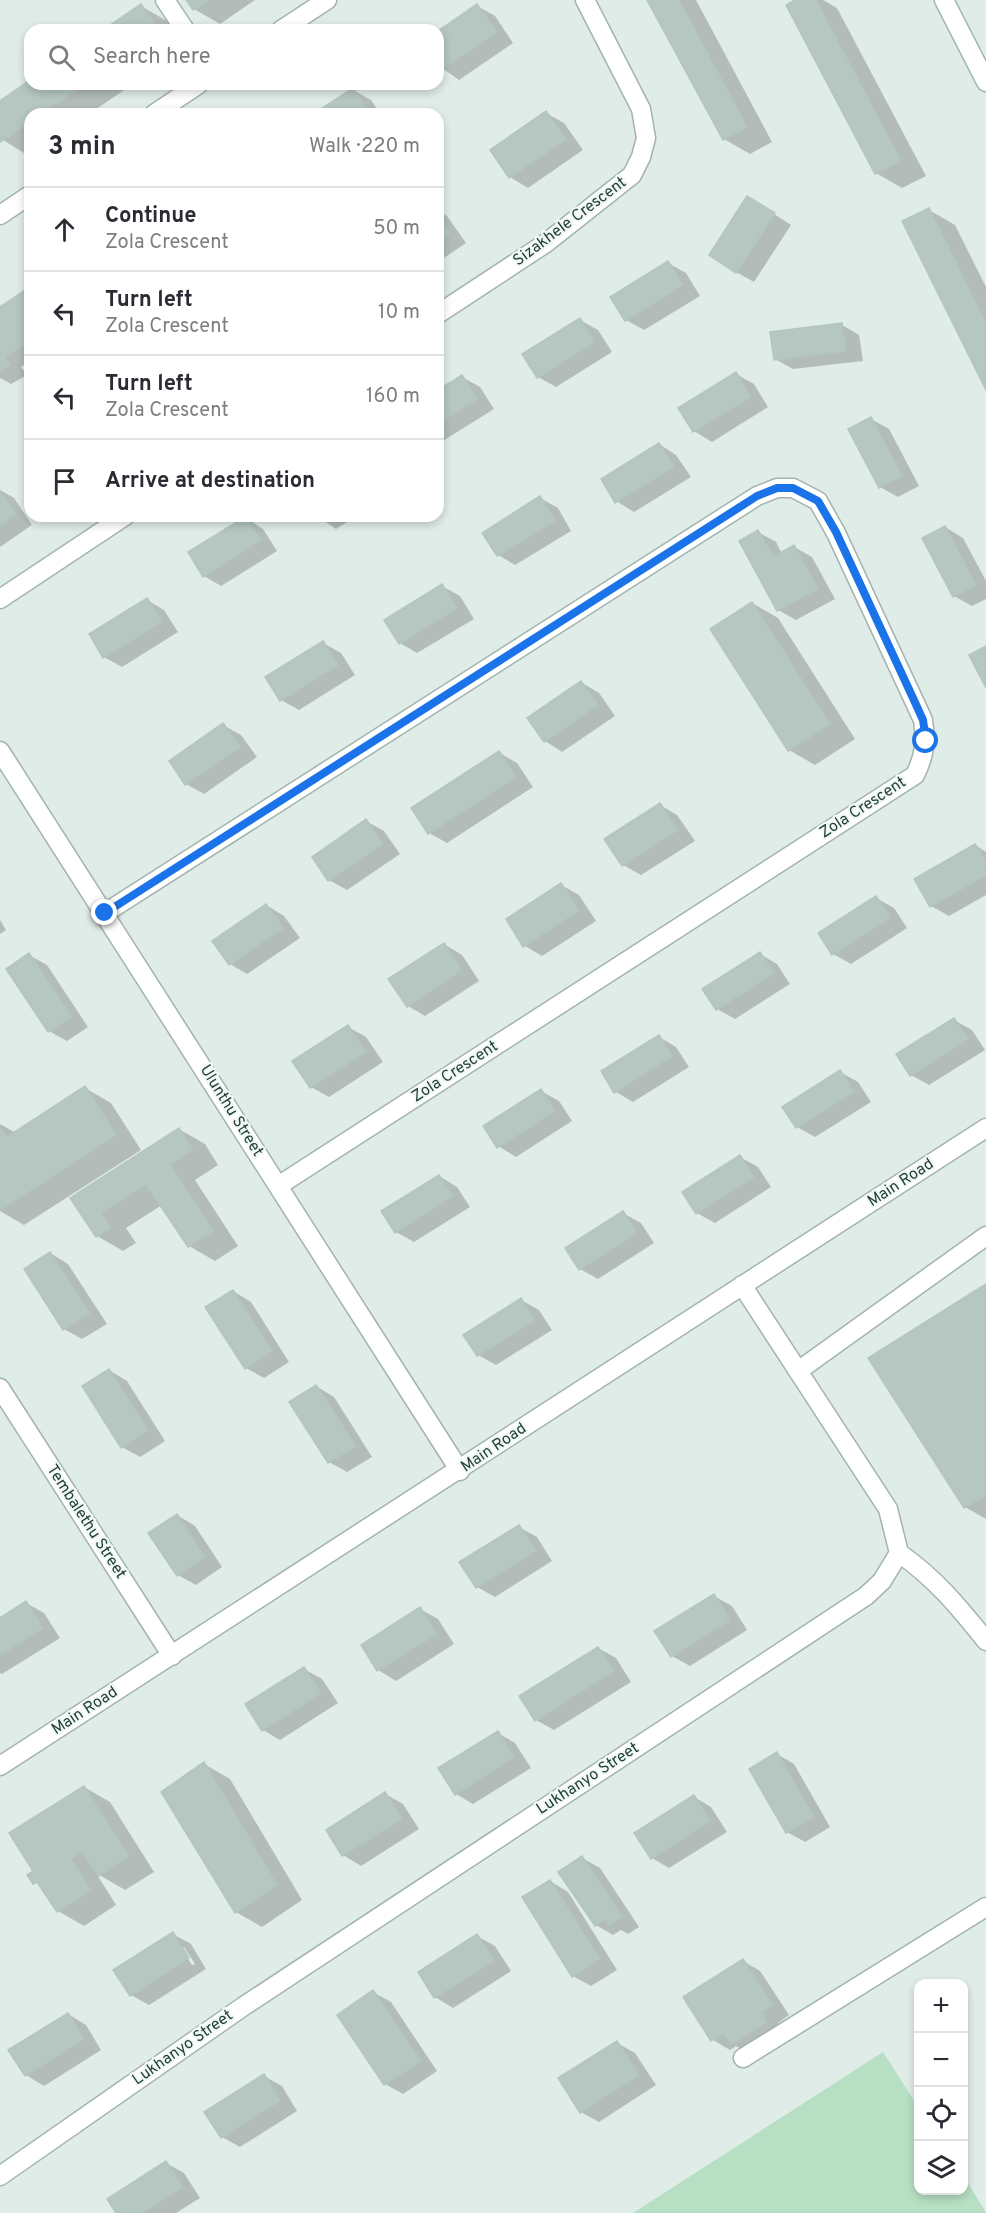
<!DOCTYPE html>
<html lang="en">
<head>
<meta charset="utf-8">
<style>
	:root { --surface:#fff; --page:#f2f2f3; --text:#2b2b33; --muted:#7c7c81; --line:#e1e1e2 }
	body { margin:0; font-family:Overpass,sans-serif; background:var(--page); color:var(--text) }
	.controls { position:absolute; right:18px; bottom:18px; display:grid; overflow:hidden; border-radius:12px; box-shadow:0 3px 9px #0003 }
	.controls button { width:54px; height:54px; display:grid; place-items:center; padding:0; border:0; border-bottom:2px solid var(--line); background:var(--surface); color:var(--text); font:30px sans-serif }
	.stop { position:absolute; width:18px; height:18px; margin:-14px; border:4px solid #1a73e8; border-radius:50%; background:#fff }
	.stop.end { background:#1a73e8; border-color:#fff; box-shadow:0 2px 6px #0008 }
	.list { margin:0; padding:0; list-style:none }
	h2 { display:flex; justify-content:space-between; align-items:center; height:78px; margin:0; padding:0 24px; font-size:26px }
	h2 small { font-size:20px; font-weight:400; color:var(--muted) }
	.list li { display:grid; grid-template-columns:39px 1fr auto; gap:18px; align-items:center; box-sizing:border-box; height:84px; padding:0 24px; border-top:2px solid var(--line) }
	.list b { display:block; font-size:22px; white-space:nowrap }
	.list p { margin:0; font-size:20px; white-space:nowrap; color:var(--muted) }
	.list em { font-size:20px; font-style:normal; color:var(--muted) }
	.icon { flex:none; width:33px; height:33px; fill:none; stroke:currentColor; stroke-width:2; stroke-linecap:round; stroke-linejoin:round }
	.map { position:relative; flex:none; width:986px; height:2213px; overflow:hidden }
	.search { position:absolute; background:var(--surface); box-shadow:0 3px 9px #0003; left:24px; top:24px; width:420px; height:66px; display:flex; align-items:center; gap:15px; box-sizing:border-box; padding:0 21px; border-radius:18px; color:var(--muted); font-size:22px }
	.panel { position:absolute; background:var(--surface); box-shadow:0 3px 9px #0003; left:24px; top:108px; width:420px; height:414px; border-radius:18px }
	.map>svg:first-child { display:block }
</style>
</head>
<body>
<div class="map">
<svg width="986" height="2213" viewBox="0 0 986 2213">
	<rect width="100%" height="100%" fill="#e0ece7"/>
	<!-- green -->
	<path fill="#b7dfc3" d="M883 2052 918 2107V2190H964V2176L986 2213H633Z"/>
	<!-- shadow -->
	<path fill="#0003" fill-rule="evenodd" d="M188 0H255L220 24 194 9Z
		M649 0H696L772 142 750 154 724 139Z
		M798 0H823L837 8 926 176 902 188 876 173Z
		M141 6 167 21 174 30H106Z
		M477 6 495 16 513 43 459 80 438 65V33Z
		M30 82V84H133L89 114H30V154L27 155 0 138V102Z
		M353 90 371 100 380 114H316Z
		M546 113 564 123 583 150 528 188 510 177 492 150Z
		M765 208 791 225 754 282 736 272Z
		M438 210 447 216 466 243 438 262Z
		M929 210 955 225 986 287V387Z
		M668 263 686 273 700 296 644 330 626 320Z
		M26 292 30 294V361L21 367 27 375 11 384 0 378V308Z
		M580 320 598 330 612 352 556 387 538 377Z
		M842 325 859 335 863 361 793 369 775 359Z
		M736 374 754 384 768 407 712 442 694 431 680 409Z
		M462 377 480 387 494 409 438 444V392Z
		M871 419 889 429 919 486 898 497 880 487Z
		M659 444 676 455 691 477 634 512 616 501Z
		M0 490 14 498 32 525 0 547Z
		M540 498 558 508 571 531 515 565 498 555Z
		M317 516H357L336 529Z
		M246 518 263 529 277 551 221 586 204 576Z
		M945 527 963 538 986 581V599L972 606 954 596Z
		M758 532 776 542 782 554 794 547 812 557 835 599 796 620 778 610Z
		M442 586 460 596 474 619 417 653 400 643Z
		M147 600 164 610 178 632 122 667 104 657Z
		M752 603 778 618 855 739 815 765 789 750Z
		M323 643 341 653 355 675 299 710 281 700Z
		M582 683 599 693 615 716 562 752 545 741Z
		M223 725 241 735 257 757 204 794 186 784Z
		M500 753 517 763 533 787 447 843 429 833Z
		M660 805 677 815 695 841 641 875 623 865 606 839Z
		M366 821 384 831 400 854 347 890 329 880Z
		M975 845 986 852V895L949 916 931 906Z
		M561 885 579 895 596 921 542 956 525 946Z
		M876 898 894 908 907 928 851 964 833 954Z
		M266 905 284 916 300 938 247 974 230 964Z
		M0 920 6 930 0 934Z
		M444 944 462 955 479 981 425 1016 408 1006Z
		M760 954 777 964 790 984 735 1019 717 1009Z
		M29 955 47 965 88 1027 67 1041 49 1031Z
		M954 1020 972 1030 985 1050 929 1085 911 1075Z
		M348 1027 366 1037 383 1062 329 1097 311 1087Z
		M659 1037 676 1047 689 1067 633 1102 616 1092 603 1072Z
		M840 1072 858 1082 871 1102 815 1137 797 1127 784 1107Z
		M85 1088 111 1103 141 1150 24 1225 0 1211V1124L16 1133Z
		M541 1091 559 1101 572 1121 516 1157 498 1146Z
		M179 1129 205 1144 218 1165 195 1180 238 1246 215 1261 189 1246 162 1205 126 1228 136 1243 123 1251 97 1236 72 1199Z
		M740 1157 758 1167 771 1187 715 1223 697 1213Z
		M439 1176 457 1187 470 1207 414 1242 396 1232Z
		M623 1213 641 1223 654 1243 598 1279 580 1269Z
		M50 1253 68 1264 107 1324 82 1339 64 1329Z
		M986 1286V1519L965 1507 870 1358Z
		M233 1291 251 1302 289 1362 264 1378 246 1368Z
		M521 1300 539 1310 552 1330 496 1365 478 1355Z
		M109 1370 127 1381 165 1441 140 1457 122 1447Z
		M316 1386 334 1397 372 1457 347 1472 329 1462Z
		M177 1515 195 1526 222 1567 196 1585 178 1575 150 1534Z
		M519 1527 537 1537 552 1561 495 1597 477 1587 462 1563Z
		M714 1596 732 1606 747 1630 690 1666 672 1656Z
		M26 1603 44 1613 60 1638 2 1674 0 1673V1620Z
		M420 1609 438 1619 454 1644 396 1681 378 1670 363 1646Z
		M598 1648 616 1658 631 1682 554 1730 536 1720Z
		M304 1669 322 1679 338 1703 280 1740 263 1730Z
		M498 1733 515 1743 531 1768 473 1804 456 1794Z
		M777 1754 794 1764 830 1827 805 1842 787 1832Z
		M204 1764 230 1779 302 1900 262 1927 236 1912Z
		M84 1787 110 1802 154 1872 125 1890 96 1873 116 1905 84 1926 58 1911 42 1886 35 1882 36 1871Z
		M385 1794 403 1804 419 1829 361 1866 343 1855 328 1830Z
		M694 1797 711 1807 727 1832 669 1868 652 1858Z
		M582 1858 600 1868 639 1927 628 1934 621 1930 613 1935 596 1925Z
		M550 1881 568 1892 617 1970 591 1986 573 1976Z
		M173 1934 191 1944 206 1969 149 2005 131 1995ZM180 1947H184L195 1964 192 1965Z
		M477 1936 495 1946 511 1971 453 2008 435 1997 420 1973Z
		M743 1961 760 1971 789 2015 778 2023 783 2032 750 2054 736 2046 730 2050 713 2040Z
		M373 1992 391 2002 437 2071 403 2094 385 2084Z
		M68 2014 86 2025 101 2050 44 2086 26 2075 11 2051Z
		M617 2043 635 2053 656 2085 599 2122 581 2112Z
		M264 2076 282 2086 297 2111 240 2147 222 2137Z
		M166 2163 184 2173 200 2198 176 2213H118Z"/>
	<!-- building -->
	<path fill="#b5c7c0" stroke="#b2c6be" stroke-width="1.5" d="M186 0H208L193 10Z
		M647 0H679L747 127 723 140Z
		M795 0H816L901 161 875 174 786 5Z
		M141 4 159 30H103Z
		M477 4 497 32 440 71 438 31Z
		M30 80V84H85L41 114H30V122L0 142V101Z
		M353 88 370 114H313Z
		M546 111 566 139 509 178 490 150Z
		M747 196 775 213 736 273 709 255Z
		M929 208 986 323V390L902 221Z
		M438 216 450 233 438 241Z
		M668 261 683 285 625 321 610 297Z
		M25 290 30 297V340L5 357 10 365 0 371V307Z
		M580 318 595 342 537 378 522 354Z
		M842 323 846 351 774 360 770 332Z
		M736 372 751 397 693 432 678 408Z
		M462 375 477 399 438 424V390Z
		M871 417 902 476 879 488 848 429Z
		M659 443 674 467 615 503 601 479Z
		M0 491 16 514 0 525Z
		M540 496 555 521 497 556 482 533Z
		M245 517 261 540 203 577 188 552Z
		M945 526 976 585 953 597 922 538Z
		M758 530 773 557 794 545 818 589 777 611 739 541Z
		M442 584 457 608 399 644 384 620Z
		M147 598 162 622 103 658 89 634Z
		M752 602 830 724 788 751 710 629Z
		M323 641 338 665 280 701 265 677Z
		M986 646V688L969 655Z
		M581 681 598 705 544 742 527 718Z
		M223 723 240 747 185 785 169 761Z
		M499 751 516 777 428 834 411 808Z
		M660 803 678 830 622 866 604 839Z
		M366 819 383 844 328 881 312 857Z
		M975 844 986 862V875L930 907 914 879Z
		M561 883 579 910 523 947 506 919Z
		M876 896 890 918 832 955 818 933Z
		M266 904 283 928 229 965 212 941Z
		M444 943 462 970 407 1007 388 979Z
		M760 952 774 973 716 1010 702 989Z
		M29 953 72 1017 48 1032 6 969Z
		M954 1018 968 1039 910 1076 896 1054Z
		M348 1025 366 1052 310 1088 292 1061Z
		M659 1035 672 1056 614 1093 601 1071Z
		M840 1070 854 1092 796 1128 782 1107Z
		M85 1086 116 1135 0 1210V1128L7 1137Z
		M541 1089 555 1111 497 1148 483 1126Z
		M179 1128 193 1150 170 1164 213 1231 188 1247 146 1184 101 1213 111 1228 96 1237 70 1198Z
		M740 1155 754 1177 696 1214 682 1192Z
		M439 1175 453 1196 395 1233 381 1211Z
		M623 1211 637 1233 579 1270 565 1248Z
		M50 1252 90 1313 63 1330 24 1269Z
		M986 1284V1495L964 1508 868 1358Z
		M233 1290 272 1351 245 1369 205 1307Z
		M521 1298 535 1320 477 1356 463 1335Z
		M109 1369 148 1430 121 1448 82 1386Z
		M316 1385 356 1446 328 1463 289 1402Z
		M177 1514 205 1557 177 1576 148 1533Z
		M519 1525 536 1551 476 1588 459 1562Z
		M714 1594 730 1620 671 1657 654 1631Z
		M26 1601 43 1628 0 1655V1618Z
		M420 1607 437 1634 377 1671 361 1645Z
		M598 1647 614 1671 535 1721 519 1696Z
		M304 1667 321 1693 262 1731 245 1704Z
		M498 1731 514 1757 455 1795 438 1768Z
		M777 1752 814 1817 786 1833 749 1769Z
		M204 1762 277 1885 235 1913 161 1792Z
		M84 1786 129 1856 98 1876 82 1851 71 1859 91 1890 57 1912 37 1882 33 1884 27 1875 33 1871 9 1833Z
		M385 1792 402 1819 342 1856 326 1830Z
		M694 1795 710 1821 651 1859 634 1833Z
		M582 1856 622 1916 609 1925 605 1919 595 1926 558 1872Z
		M550 1880 600 1959 572 1977 522 1897Z
		M173 1932 189 1958 130 1996 113 1970Z
		M477 1934 494 1961 434 1998 418 1972Z
		M743 1959 773 2005 761 2013 767 2022 731 2045 723 2033 711 2041 683 1997Z
		M373 1990 421 2061 384 2085 337 2015Z
		M68 2013 84 2039 25 2076 8 2050Z
		M617 2041 639 2075 580 2113 558 2078Z
		M264 2074 280 2101 221 2138 204 2112Z
		M166 2161 183 2187 142 2213H116L107 2199Z"/>
	<g fill="none" stroke-linecap="round" stroke-linejoin="round">
		<defs>
			<path id="lane" d="M165 0 185 30
				M798 1371 986 1236
				M899 1553C935 1578 959 1607 986 1641
				M743 2058 986 1907"/>
			<path id="street" d="M281 30 327 0
				M154 114 199 84
				M0 215 30 195
				M438 314 546 243 632 175 641 157 646 138 641 109 585 0
				M0 599 125 516
				M0 751 460 1471
				M105 913 757 496 777 488H793L818 501 836 533 923 720C926 741 925 755 915 775L278 1186
				M0 1388 172 1656
				M0 1766C330 1555 657 1340 986 1128
				M0 2176 244 2006 866 1596 882 1581 899 1553 888 1509 742 1285"/>
			<path id="secondary" d="M944 0 986 82"/>
		</defs>
		<!-- lane casing -->
		<use href="#lane" stroke="#a2b4ae" stroke-width="21"/>
		<!-- street casing -->
		<use href="#street" stroke="#a2b4ae" stroke-width="21"/>
		<!-- secondary casing -->
		<use href="#secondary" stroke="#9db9b0" stroke-width="21"/>
		<!-- lane -->
		<use href="#lane" stroke="#fff" stroke-width="18"/>
		<!-- street -->
		<use href="#street" stroke="#fff" stroke-width="18"/>
		<!-- secondary -->
		<use href="#secondary" stroke="#fff" stroke-width="18"/>
	</g>
	<g fill="none" stroke-linecap="round" stroke-linejoin="round">
		<!-- route -->
		<path stroke="#1a73e8" stroke-width="8" d="M105 913 757 496 777 488H793L818 501 836 532 913 698 923 720 926 741"/>
	</g>
	<g text-anchor="middle" dominant-baseline="central" stroke-width="4.5" stroke-linejoin="round" paint-order="stroke">
		<!-- street labels -->
		<g font-size="16" fill="#1f3e36" stroke="#f1f8f5">
			<text transform="translate(570 222) rotate(-37)">Sizakhele Crescent</text>
			<text transform="translate(863 808) rotate(-33)">Zola Crescent</text>
			<text transform="translate(455 1072) rotate(-33)">Zola Crescent</text>
			<text transform="translate(231 1111) rotate(58)">Ulunthu Street</text>
			<text transform="translate(901 1183) rotate(-33)">Main Road</text>
			<text transform="translate(494 1448) rotate(-34)">Main Road</text>
			<text transform="translate(86 1522) rotate(57)">Tembalethu Street</text>
			<text transform="translate(85 1711) rotate(-33)">Main Road</text>
			<text transform="translate(588 1779) rotate(-33)">Lukhanyo Street</text>
			<text transform="translate(183 2048) rotate(-35)">Lukhanyo Street</text>
		</g>
	</g>
</svg>
<div class="controls">
<button>+</button>
<button>−</button>
<button><svg class="icon" aria-label="locate" viewBox="0 0 24 24"><circle cx="12" cy="12" r="6"/><path d="M12 2v4M12 18v4M2 12h4M18 12h4"/></svg></button>
<button><svg class="icon" aria-label="layers" viewBox="0 0 24 24"><path d="M12 4l9 5-9 5-9-5zM3 14l9 5 9-5"/></svg></button>
</div>
<div class="stop" style="left:926px;top:741px"></div>
<div class="stop end" style="left:105px;top:913px"></div>
<div class="search"><svg class="icon" aria-label="search" viewBox="0 0 24 24"><circle cx="10" cy="10" r="6"/><path d="M15 15l6 6"/></svg>Search here</div>
<section class="panel">
<h2>3 min<small>Walk · 220 m</small></h2>
<ul class="list">
<li><svg class="icon" aria-label="ahead" viewBox="0 0 24 24"><path d="M12 20V5M6 11l6-6 6 6"/></svg><div><b>Continue</b><p>Zola Crescent</p></div><em>50 m</em></li>
<li><svg class="icon" aria-label="left" viewBox="0 0 24 24"><path d="M17 20v-9H6M10 6l-5 5 5 5"/></svg><div><b>Turn left</b><p>Zola Crescent</p></div><em>10 m</em></li>
<li><svg class="icon" aria-label="left" viewBox="0 0 24 24"><path d="M17 20v-9H6M10 6l-5 5 5 5"/></svg><div><b>Turn left</b><p>Zola Crescent</p></div><em>160 m</em></li>
<li><svg class="icon" aria-label="arrive" viewBox="0 0 24 24"><path d="M6 21V4h12l-3 4 3 4H6"/></svg><div><b>Arrive at destination</b></div></li>
</ul>
</section>
</div>
</body>
</html>
